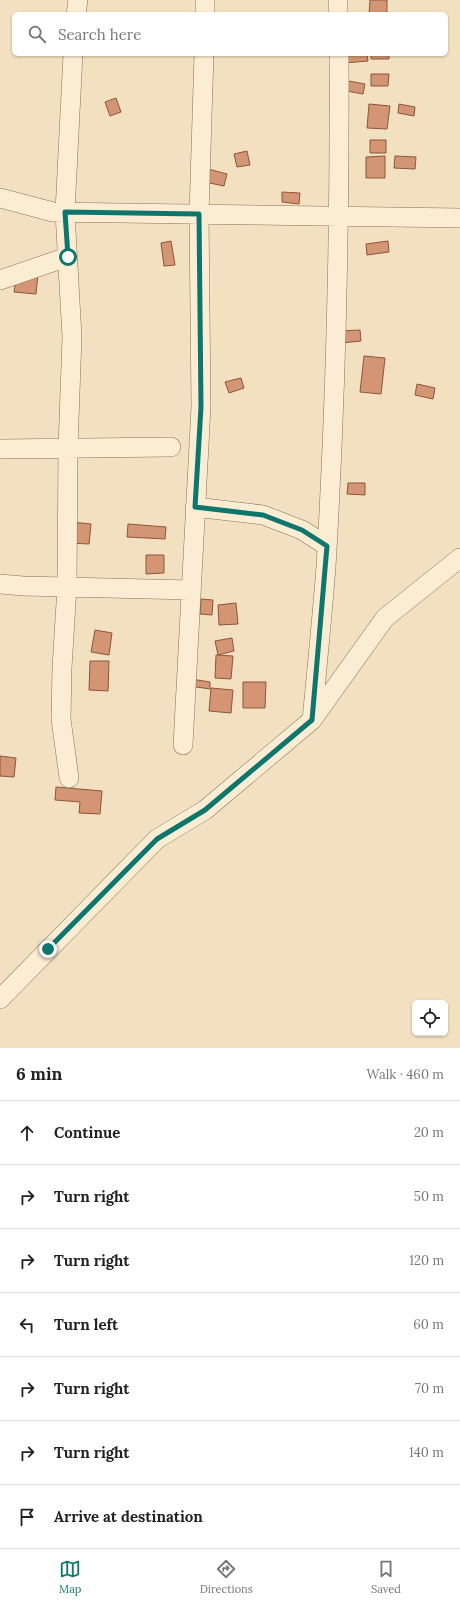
<!DOCTYPE html>
<html lang="en">
<head>
<meta charset="utf-8">
<style>
	:root { --surface:#fff; --page:#f6f6f6; --text:#222; --muted:#767676; --line:#e0e0e0; --accent:#0f766e }
	body { margin:0; font-family:Lora,serif; background:var(--page); color:var(--text) }
	.controls { position:absolute; right:12px; bottom:12px; display:grid; overflow:hidden; border-radius:6px; box-shadow:0 1px 3px #0004 }
	.controls button { width:36px; height:36px; display:grid; place-items:center; padding:0; border:0; border-bottom:1px solid var(--line); background:var(--surface); color:var(--text); font:20px sans-serif }
	.stop { position:absolute; width:12px; height:12px; margin:-9px; border:3px solid #0f766e; border-radius:50%; background:#fff }
	.stop.end { background:#0f766e; border-color:#fff; box-shadow:0 1px 4px #0008 }
	.list { margin:0; padding:0; list-style:none }
	h2 { display:flex; justify-content:space-between; align-items:center; height:52px; margin:0; padding:0 16px; font-size:17px }
	h2 small { font-size:13px; font-weight:400; color:var(--muted) }
	.list li { display:grid; grid-template-columns:26px 1fr auto; gap:12px; align-items:center; box-sizing:border-box; height:64px; padding:0 16px; border-top:1px solid var(--line) }
	.list b { display:block; font-size:15px; white-space:nowrap }
	.list em { font-size:13px; font-style:normal; color:var(--muted) }
	.icon { flex:none; width:22px; height:22px; fill:none; stroke:currentColor; stroke-width:2; stroke-linecap:round; stroke-linejoin:round }
	.map { position:relative; flex:none; width:460px; height:1048px; overflow:hidden }
	.search { position:absolute; background:var(--surface); box-shadow:0 1px 3px #0004; left:12px; right:12px; top:12px; height:44px; display:flex; align-items:center; gap:10px; box-sizing:border-box; padding:0 14px; border-radius:6px; color:var(--muted); font-size:15px }
	.sheet { height:500px; background:var(--surface) }
	nav { display:flex; justify-content:space-around; align-items:center; box-sizing:border-box; height:56px; border-top:1px solid var(--line); background:var(--surface); font-size:11px; color:var(--muted) }
	nav a { display:grid; justify-items:center; gap:2px }
	nav .on { color:var(--accent) }
	.map>svg:first-child { display:block }
</style>
</head>
<body>
<div class="map">
<svg width="460" height="1048" viewBox="0 0 460 1048">
	<rect width="100%" height="100%" fill="#f2e0c0"/>
	<!-- building -->
	<path fill="#d39573" stroke="#8d563a" d="M370 0H387V14H369Z
		M343 54H367L368 61 344 63Z
		M371 54H389V59H371Z
		M371 74H389L388 86H371Z
		M343 80 365 84 363 94 342 90Z
		M116 98 121 112 110 116 105 102Z
		M369 104 390 106 387 129 367 128Z
		M399 104 415 107 414 116 398 113Z
		M370 140H386V153H370Z
		M247 151 250 165 237 167 234 154Z
		M385 156V178H366V157Z
		M395 156 416 157 415 169 394 168Z
		M208 169 227 174 224 186 205 182Z
		M282 192 300 193 299 204 282 202Z
		M171 241 175 265 164 266 161 243Z
		M388 241 389 252 367 255 366 244Z
		M17 271 38 274 36 294 14 292Z
		M360 330 361 341 341 343 340 331Z
		M364 356 385 358 381 394 360 392Z
		M241 378 244 388 229 393 225 382Z
		M417 384 435 388 433 399 415 395Z
		M348 483H365V495L347 494Z
		M71 522 91 524 89 544 69 543Z
		M128 524 166 527 165 539 127 537Z
		M146 555H164V573L146 574Z
		M201 599 213 600 212 615 200 614Z
		M236 603 238 624 219 625 218 605Z
		M95 630 112 633 109 655 91 652Z
		M232 638 234 651 218 655 215 641Z
		M216 655 233 656 231 679 215 678Z
		M90 661H109L108 691 89 690Z
		M191 679 210 682V689L190 686Z
		M243 682H266L265 708H243Z
		M211 688 233 690 231 713 209 711Z
		M0 756 16 758 14 777 0 776Z
		M56 787 102 791 100 814 79 813 80 802 55 800Z"/>
	<g fill="none" stroke-linecap="round" stroke-linejoin="round">
		<defs>
			<path id="street" d="M338 0V14
				M76 14 78 0
				M205 14V0
				M0 198 53 212 460 218
				M0 280 67 257
				M0 449 171 447
				M195 507 263 515 302 530 327 546
				M0 584 23 586 191 590
				M312 720C317 669 322 618 326 567 336 396 340 225 339 54
				M183 745 201 407 199 214 204 54
				M69 778 61 719 62 668 67 587 68 448 72 337 65 212 73 54
				M0 999 157 839 205 810 312 720 385 618 460 558"/>
		</defs>
		<!-- street casing -->
		<use href="#street" stroke="#8c7056" stroke-width="20"/>
		<!-- street -->
		<use href="#street" stroke="#fbedd4" stroke-width="19"/>
	</g>
	<g fill="none" stroke-linecap="round" stroke-linejoin="round">
		<!-- route -->
		<path stroke="#0f766e" stroke-width="5" d="M48 949 157 839 205 810 312 720 327 546 302 530 263 515 195 507 201 407 199 214 65 212 68 257"/>
	</g>
</svg>
<div class="controls">
<button><svg class="icon" aria-label="locate" viewBox="0 0 24 24"><circle cx="12" cy="12" r="6"/><path d="M12 2v4M12 18v4M2 12h4M18 12h4"/></svg></button>
</div>
<div class="stop" style="left:68px;top:257px"></div>
<div class="stop end" style="left:48px;top:949px"></div>
<div class="search"><svg class="icon" aria-label="search" viewBox="0 0 24 24"><circle cx="10" cy="10" r="6"/><path d="M15 15l6 6"/></svg>Search here</div>
</div>
<section class="sheet">
<h2>6 min<small>Walk · 460 m</small></h2>
<ul class="list">
<li><svg class="icon" aria-label="ahead" viewBox="0 0 24 24"><path d="M12 20V5M6 11l6-6 6 6"/></svg><div><b>Continue</b></div><em>20 m</em></li>
<li><svg class="icon" aria-label="right" viewBox="0 0 24 24"><path d="M7 20v-9h11M14 6l5 5-5 5"/></svg><div><b>Turn right</b></div><em>50 m</em></li>
<li><svg class="icon" aria-label="right" viewBox="0 0 24 24"><path d="M7 20v-9h11M14 6l5 5-5 5"/></svg><div><b>Turn right</b></div><em>120 m</em></li>
<li><svg class="icon" aria-label="left" viewBox="0 0 24 24"><path d="M17 20v-9H6M10 6l-5 5 5 5"/></svg><div><b>Turn left</b></div><em>60 m</em></li>
<li><svg class="icon" aria-label="right" viewBox="0 0 24 24"><path d="M7 20v-9h11M14 6l5 5-5 5"/></svg><div><b>Turn right</b></div><em>70 m</em></li>
<li><svg class="icon" aria-label="right" viewBox="0 0 24 24"><path d="M7 20v-9h11M14 6l5 5-5 5"/></svg><div><b>Turn right</b></div><em>140 m</em></li>
<li><svg class="icon" aria-label="arrive" viewBox="0 0 24 24"><path d="M6 21V4h12l-3 4 3 4H6"/></svg><div><b>Arrive at destination</b></div></li>
</ul>
</section>
<nav>
<a class="on"><svg class="icon" aria-label="map" viewBox="0 0 24 24"><path d="M3 6l6-2 6 2 6-2v14l-6 2-6-2-6 2zM9 4v14M15 6v14"/></svg>Map</a>
<a><svg class="icon" aria-label="directions" viewBox="0 0 24 24"><path d="M12 3l9 9-9 9-9-9zM9 14v-3h6M13 9l2 2-2 2"/></svg>Directions</a>
<a><svg class="icon" aria-label="saved" viewBox="0 0 24 24"><path d="M7 4h10v16l-5-4-5 4z"/></svg>Saved</a>
</nav>
</body>
</html>
